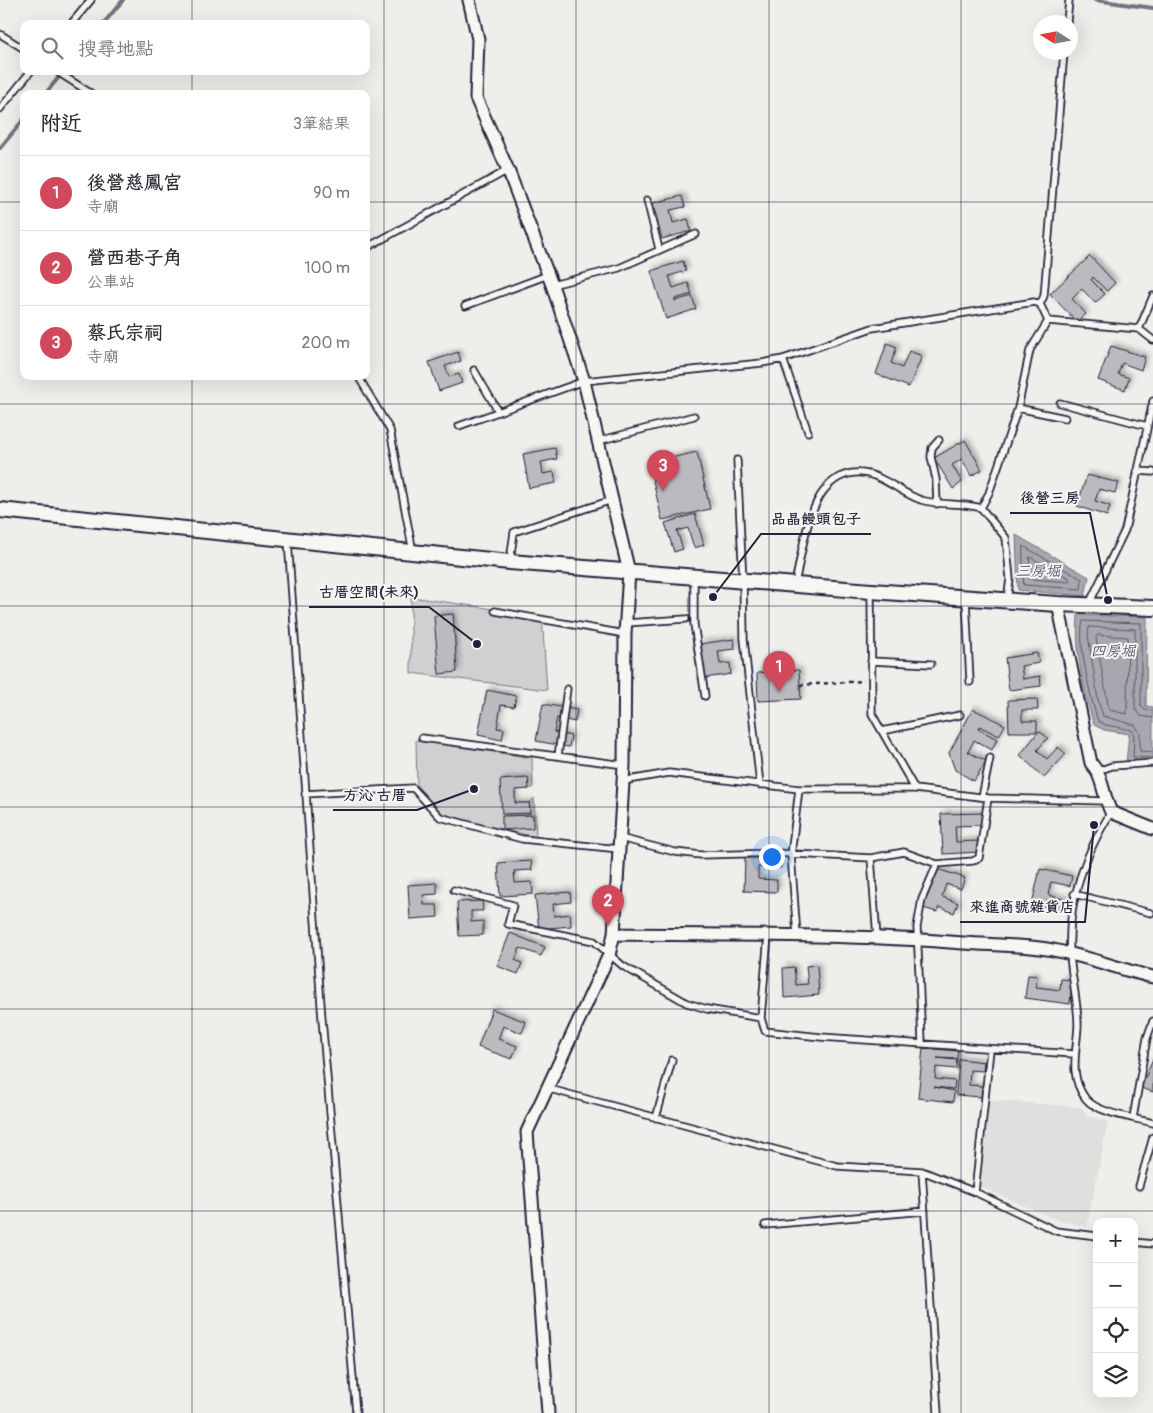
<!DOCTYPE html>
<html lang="zh-TW">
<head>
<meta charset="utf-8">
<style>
	:root { --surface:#fff; --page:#f7f7f7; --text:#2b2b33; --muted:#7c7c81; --line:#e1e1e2; --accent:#d1495b }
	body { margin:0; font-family:Pangolin,"LXGW WenKai TC",sans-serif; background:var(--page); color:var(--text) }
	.controls { position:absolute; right:15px; bottom:15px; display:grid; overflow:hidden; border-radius:10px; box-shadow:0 5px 20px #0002 }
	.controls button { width:45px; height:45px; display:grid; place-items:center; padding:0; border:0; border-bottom:1px solid var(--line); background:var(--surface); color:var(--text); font:25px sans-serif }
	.compass { position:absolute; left:1033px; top:15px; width:45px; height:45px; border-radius:50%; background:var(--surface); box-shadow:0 5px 20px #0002; rotate:281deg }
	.you { position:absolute; left:771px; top:856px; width:18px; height:18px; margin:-12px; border:4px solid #fff; border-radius:50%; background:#1a73e8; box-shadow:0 0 0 8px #1a73e833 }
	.badge { display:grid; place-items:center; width:32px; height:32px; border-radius:50%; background:var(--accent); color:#fff; font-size:16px; font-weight:700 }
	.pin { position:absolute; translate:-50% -41px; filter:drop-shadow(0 1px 2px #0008) }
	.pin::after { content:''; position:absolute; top:26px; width:18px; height:15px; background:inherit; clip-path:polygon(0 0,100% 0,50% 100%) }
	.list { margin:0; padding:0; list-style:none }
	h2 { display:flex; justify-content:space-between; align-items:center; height:65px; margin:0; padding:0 20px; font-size:21px }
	h2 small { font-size:16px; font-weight:400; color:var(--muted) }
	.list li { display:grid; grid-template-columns:32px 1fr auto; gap:15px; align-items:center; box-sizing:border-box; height:75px; padding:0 20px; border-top:1px solid var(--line) }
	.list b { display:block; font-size:19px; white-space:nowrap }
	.list p { margin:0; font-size:16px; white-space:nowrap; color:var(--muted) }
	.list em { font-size:16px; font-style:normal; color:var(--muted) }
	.icon { flex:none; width:28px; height:28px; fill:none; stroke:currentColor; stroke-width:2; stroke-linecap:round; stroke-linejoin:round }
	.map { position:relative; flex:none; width:1153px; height:1413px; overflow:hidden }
	.search { position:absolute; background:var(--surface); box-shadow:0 5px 20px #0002; left:20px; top:20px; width:350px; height:55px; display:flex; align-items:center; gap:12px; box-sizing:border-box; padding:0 18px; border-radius:10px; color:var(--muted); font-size:19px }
	.panel { position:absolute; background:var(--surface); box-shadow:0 5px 20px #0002; left:20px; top:90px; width:350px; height:290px; border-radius:10px }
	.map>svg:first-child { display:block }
</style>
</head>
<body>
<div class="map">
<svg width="1153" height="1413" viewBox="0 0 1153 1413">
	<defs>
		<filter id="shadow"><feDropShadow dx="3" dy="-3" stdDeviation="2.5" flood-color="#0004"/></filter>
	</defs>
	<rect width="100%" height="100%" fill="#eeeeeb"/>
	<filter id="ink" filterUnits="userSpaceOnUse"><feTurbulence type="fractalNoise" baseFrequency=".02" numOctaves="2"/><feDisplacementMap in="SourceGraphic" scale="10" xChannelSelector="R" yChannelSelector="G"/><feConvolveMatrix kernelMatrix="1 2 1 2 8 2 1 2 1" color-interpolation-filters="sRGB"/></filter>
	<g filter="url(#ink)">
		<!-- built -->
		<path fill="#dfdfde" d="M989 1100 1081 1107 1087 1116 1108 1121 1087 1227 1060 1221 981 1187Z"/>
		<!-- green -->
		<path fill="#d0d0d1" stroke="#797986" d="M411 597 542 616 547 690 411 673Z
			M416 740 532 758 533 787 529 789 515 790V803H529L534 798 536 837 459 820 440 812 417 788Z"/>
		<!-- water -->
		<path fill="#a7a7af" stroke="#727281" d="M1016 535 1089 577 1085 596 1018 590Z
			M1078 615 1147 617 1146 706 1153 707V763H1126L1129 734 1104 730 1094 725C1083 691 1075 651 1078 615Z"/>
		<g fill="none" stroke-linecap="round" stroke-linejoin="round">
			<!-- shore -->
			<path stroke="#575769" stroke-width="1" d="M1023 546 1082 579 1081 589 1024 585Z
				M1030 557 1069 578 1070 582 1030 579Z
				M1098 635 1128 637 1127 714 1109 710 1096 638Z
				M1153 711 1145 710 1141 706V623L1083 621C1077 641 1091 700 1098 721L1106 725 1132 730 1134 735 1133 757 1153 758
				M1153 718 1141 716 1135 708V629L1089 627 1088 635 1098 700 1103 716 1135 725 1140 733V751L1153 752"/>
			<!-- stream -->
			<path stroke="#727281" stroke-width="4" d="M1095 0 1153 8
				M103 24 123 0
				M45 94 64 71
				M0 148 24 119"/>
		</g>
		<!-- building -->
		<path fill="#bbbbbf" stroke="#22223b" filter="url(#shadow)" d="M682 196 685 207 670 210 673 223 688 219 691 231 662 239 653 203Z
			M1090 256 1115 283 1107 291 1093 277 1091 280 1105 294 1095 303 1082 289 1072 299 1086 314 1077 322 1050 294Z
			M683 261 686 271 669 276 673 288 688 283 692 294 675 299V301L692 296 696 309 666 319 651 271Z
			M887 343 897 347 891 363 902 368 909 351 922 356 909 387 876 374Z
			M1111 346 1145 357 1141 370 1122 363 1118 374 1129 378 1125 390 1098 380Z
			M458 352 461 361 445 366 449 377 459 374 462 383 439 391 429 362Z
			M965 440 982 470 971 476 962 459 952 465 962 482 953 489 934 458Z
			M555 448 557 459 541 462 543 474 554 472 556 483 529 488 523 454Z
			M697 452 710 509 662 520 649 463Z
			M1087 475 1119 483 1115 493 1099 489 1095 501 1110 506 1107 516 1077 506Z
			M695 514 704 545 694 548 688 528 677 531 683 549 674 552 665 523Z
			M453 614 457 672 439 674 434 616Z
			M734 639 735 649 718 651 720 664 730 663 731 674 705 678 700 644Z
			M1037 653 1039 663 1021 666 1023 679 1040 676 1041 686 1009 690 1005 658Z
			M799 670 801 699 758 701 757 673Z
			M487 690 516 696 514 707 501 705 497 728 504 729 502 740 478 735Z
			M1037 699 1038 710H1022V721H1037V732H1009L1008 700Z
			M543 704 577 710 575 722 557 718 554 732 571 736 569 747 536 741Z
			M973 709 1005 725 999 736 979 726 978 729 997 739 992 750 974 740 968 752 986 761 974 781 955 770 949 753Z
			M1039 731 1048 738 1037 750 1047 759 1058 747 1066 754 1044 778 1020 755Z
			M528 778 529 789 515 790V803H529L530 813 502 814 500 780Z
			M983 813V825L955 826 956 842 978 841 979 852 943 854 941 814Z
			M533 815V828L502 830V816Z
			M745 858H781V868L758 867V879L777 880V892L744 891Z
			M531 861 532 870 514 871 515 883 532 882 533 894 500 896 498 863Z
			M937 869 965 878 961 889 946 884 942 897 958 903 954 913 939 907 937 912 923 908Z
			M1040 869 1072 876 1070 886 1051 882 1048 895 1066 900 1063 910 1032 904Z
			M437 883V894L423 895 424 905H437L438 917 410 919 408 885Z
			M570 892 571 902 553 904 554 916 570 914 571 926 539 929 535 895Z
			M482 901 483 911H471V922L483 921V935L459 936 457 902Z
			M510 933 545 947 541 956 520 948 515 960 522 963 518 974 497 966Z
			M817 965 819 995 784 998 783 968 794 967 796 985 808 984 806 966Z
			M1028 975 1037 976 1036 987 1060 990 1061 979 1072 980 1070 1004 1025 998Z
			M492 1009 526 1022 522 1033 503 1026 498 1039 517 1046 512 1059 478 1047Z
			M923 1048 958 1051 957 1059 937 1058 957 1060 956 1069 936 1067 935 1079 955 1081 954 1089 934 1087 954 1091 953 1102 918 1098Z
			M959 1059 984 1062 983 1071 970 1070 969 1085 982 1086 981 1097 956 1095Z
			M1153 1059V1092L1141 1088Z"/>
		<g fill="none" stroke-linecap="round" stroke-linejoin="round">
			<defs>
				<path id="service" d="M1067 22 1069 0
					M71 24 91 0
					M0 34 24 49
					M56 71 92 94
					M0 109 31 71
					M647 200 659 249
					M366 248 508 170
					M552 285 619 268 696 234
					M1040 304 1044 296 1064 52
					M465 306 548 275
					M1139 329 1153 340
					M783 359 808 432
					M474 370 498 411
					M358 376 390 430 413 552
					M1060 403 1147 426
					M1018 408 1065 418
					M459 426 584 381 762 363 783 359 872 328 1034 302 1040 304 1048 321 1139 329 1153 296
					M598 441 694 416
					M737 460 743 581 744 639 760 785
					M1137 471 1153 472
					M937 504 936 479 931 457 932 448 939 440
					M288 540 322 1019 356 1413
					M510 561 514 532 612 500
					M694 577V624L705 696
					M795 583C804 547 809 469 862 473 883 475 901 493 921 500 941 506 961 502 981 508
					M871 591 872 714 915 789
					M966 599 970 682
					M1007 600 1010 579 1006 538 981 508 989 493 1018 408 1030 350 1048 321
					M1089 604 1125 530 1153 401
					M495 611 625 634
					M626 623 686 619
					M871 661 931 664
					M882 731 960 715
					M422 738 624 765
					M558 756 567 689
					M1098 771 1112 766 1153 763
					M623 781 669 773 799 789H915L988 798 1105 801
					M305 794 413 788 440 817 522 839 619 849
					M982 797 990 758
					M1111 812C1085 854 1067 903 1070 953 1071 977 1078 1001 1078 1025 1077 1051 1068 1076 1086 1099 1097 1113 1135 1118 1153 1123
					M620 838 675 852 701 855 775 853 871 858 904 852 937 864 973 861 979 858 988 798
					M871 858 877 938
					M454 890 513 905 508 924 594 941 623 966 687 1003 707 1009 761 1018 765 1031 821 1037 1074 1054
					M1074 894 1151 913
					M797 935 791 855 799 789
					M761 1018 768 935
					M922 1042 917 927 922 899 937 864
					M546 1088 837 1166 922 1171 975 1192 1056 1231 1097 1236
					M656 1118 672 1060
					M1133 1118 1147 1038 1153 1021
					M922 1171 938 1413
					M1139 1186 1153 1137
					M975 1192 990 1050
					M765 1225 925 1211
					M1134 1242 1153 1244"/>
				<path id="minor" d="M469 0 478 39 476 98 508 170 552 285 584 381 629 572 625 634 624 765 614 934 609 955 527 1132 548 1413
					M1058 604 1091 763C1103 776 1103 796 1111 812L1153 829
					M614 934C730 935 847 934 963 943 991 945 1019 945 1047 949 1081 954 1118 969 1153 977"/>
				<path id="tertiary" d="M0 510 510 562 871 591 1058 604 1153 608"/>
			</defs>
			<!-- service casing -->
			<use href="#service" stroke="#22223b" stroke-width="9"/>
			<!-- minor casing -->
			<use href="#minor" stroke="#22223b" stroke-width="15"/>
			<!-- tertiary casing -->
			<use href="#tertiary" stroke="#22223b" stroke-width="18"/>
			<!-- path -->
			<path stroke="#22223b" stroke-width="2.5" stroke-dasharray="4 4" stroke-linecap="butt" d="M800 685 864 681"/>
			<!-- service -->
			<use href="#service" stroke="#f6f6f2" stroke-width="5.5"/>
			<!-- minor -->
			<use href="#minor" stroke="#f6f6f2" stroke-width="11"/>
			<!-- tertiary -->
			<use href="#tertiary" stroke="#f6f6f2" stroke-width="14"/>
		</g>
	</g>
	<!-- grid -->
	<path fill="none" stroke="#22223b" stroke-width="1" stroke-opacity="0.55" d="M192 0V24M384 0V1413M576 0V1413M769 0V1413M961 0V1413M192 71V94M0 202H24M366 202H1153M192 376V1413M0 404H1153M0 606H1153M0 807H1153M0 1009H1153M0 1211H1153"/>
	<g text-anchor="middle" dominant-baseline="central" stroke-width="4" stroke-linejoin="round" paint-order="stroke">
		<!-- water labels -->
		<g font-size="15" font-style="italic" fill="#575769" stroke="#f6f6f2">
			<text x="1038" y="571">三房堀</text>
			<text x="1113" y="651">四房堀</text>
		</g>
	</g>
	<!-- callouts -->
	<path fill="none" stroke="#22223b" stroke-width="2" d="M1108 600L1090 513H1010M713 597L761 534H871M477 644L429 607H309M474 789L417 810H333M1094 825L1085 922H960"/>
	<g fill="#22223b" stroke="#f6f6f2" stroke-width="2">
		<circle cx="1108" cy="600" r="5"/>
		<circle cx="713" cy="597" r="5"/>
		<circle cx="477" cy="644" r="5"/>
		<circle cx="474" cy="789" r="5"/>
		<circle cx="1094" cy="825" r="5"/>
	</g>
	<g font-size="15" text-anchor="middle" font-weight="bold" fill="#22223b" stroke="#f6f6f2" stroke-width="4" stroke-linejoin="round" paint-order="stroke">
		<text x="1050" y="503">後營三房</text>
		<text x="816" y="524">品晶饅頭包子</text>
		<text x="369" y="597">古厝空間(未來)</text>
		<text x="375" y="800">方沁 古厝</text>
		<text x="1022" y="912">來進商號雜貨店</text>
	</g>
</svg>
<div class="controls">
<button>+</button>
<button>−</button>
<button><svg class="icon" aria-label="locate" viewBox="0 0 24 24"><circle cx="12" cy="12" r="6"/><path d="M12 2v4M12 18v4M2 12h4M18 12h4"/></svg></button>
<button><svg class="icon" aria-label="layers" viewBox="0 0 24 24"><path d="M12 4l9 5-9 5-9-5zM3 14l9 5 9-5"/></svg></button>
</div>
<svg class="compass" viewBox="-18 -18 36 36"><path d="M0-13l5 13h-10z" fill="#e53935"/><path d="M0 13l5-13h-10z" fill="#7c7c81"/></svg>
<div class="you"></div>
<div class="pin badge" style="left:779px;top:692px">1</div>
<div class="pin badge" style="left:608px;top:926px">2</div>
<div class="pin badge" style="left:663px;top:491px">3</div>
<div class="search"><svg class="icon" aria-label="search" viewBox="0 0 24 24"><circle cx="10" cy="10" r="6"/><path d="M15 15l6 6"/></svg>搜尋地點</div>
<section class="panel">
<h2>附近<small>3筆結果</small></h2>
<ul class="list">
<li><span class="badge">1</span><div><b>後營慈鳳宮</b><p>寺廟</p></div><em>90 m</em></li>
<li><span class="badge">2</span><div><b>營西巷子角</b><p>公車站</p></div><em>100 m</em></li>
<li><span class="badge">3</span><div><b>蔡氏宗祠</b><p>寺廟</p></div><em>200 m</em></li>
</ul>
</section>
</div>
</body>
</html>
